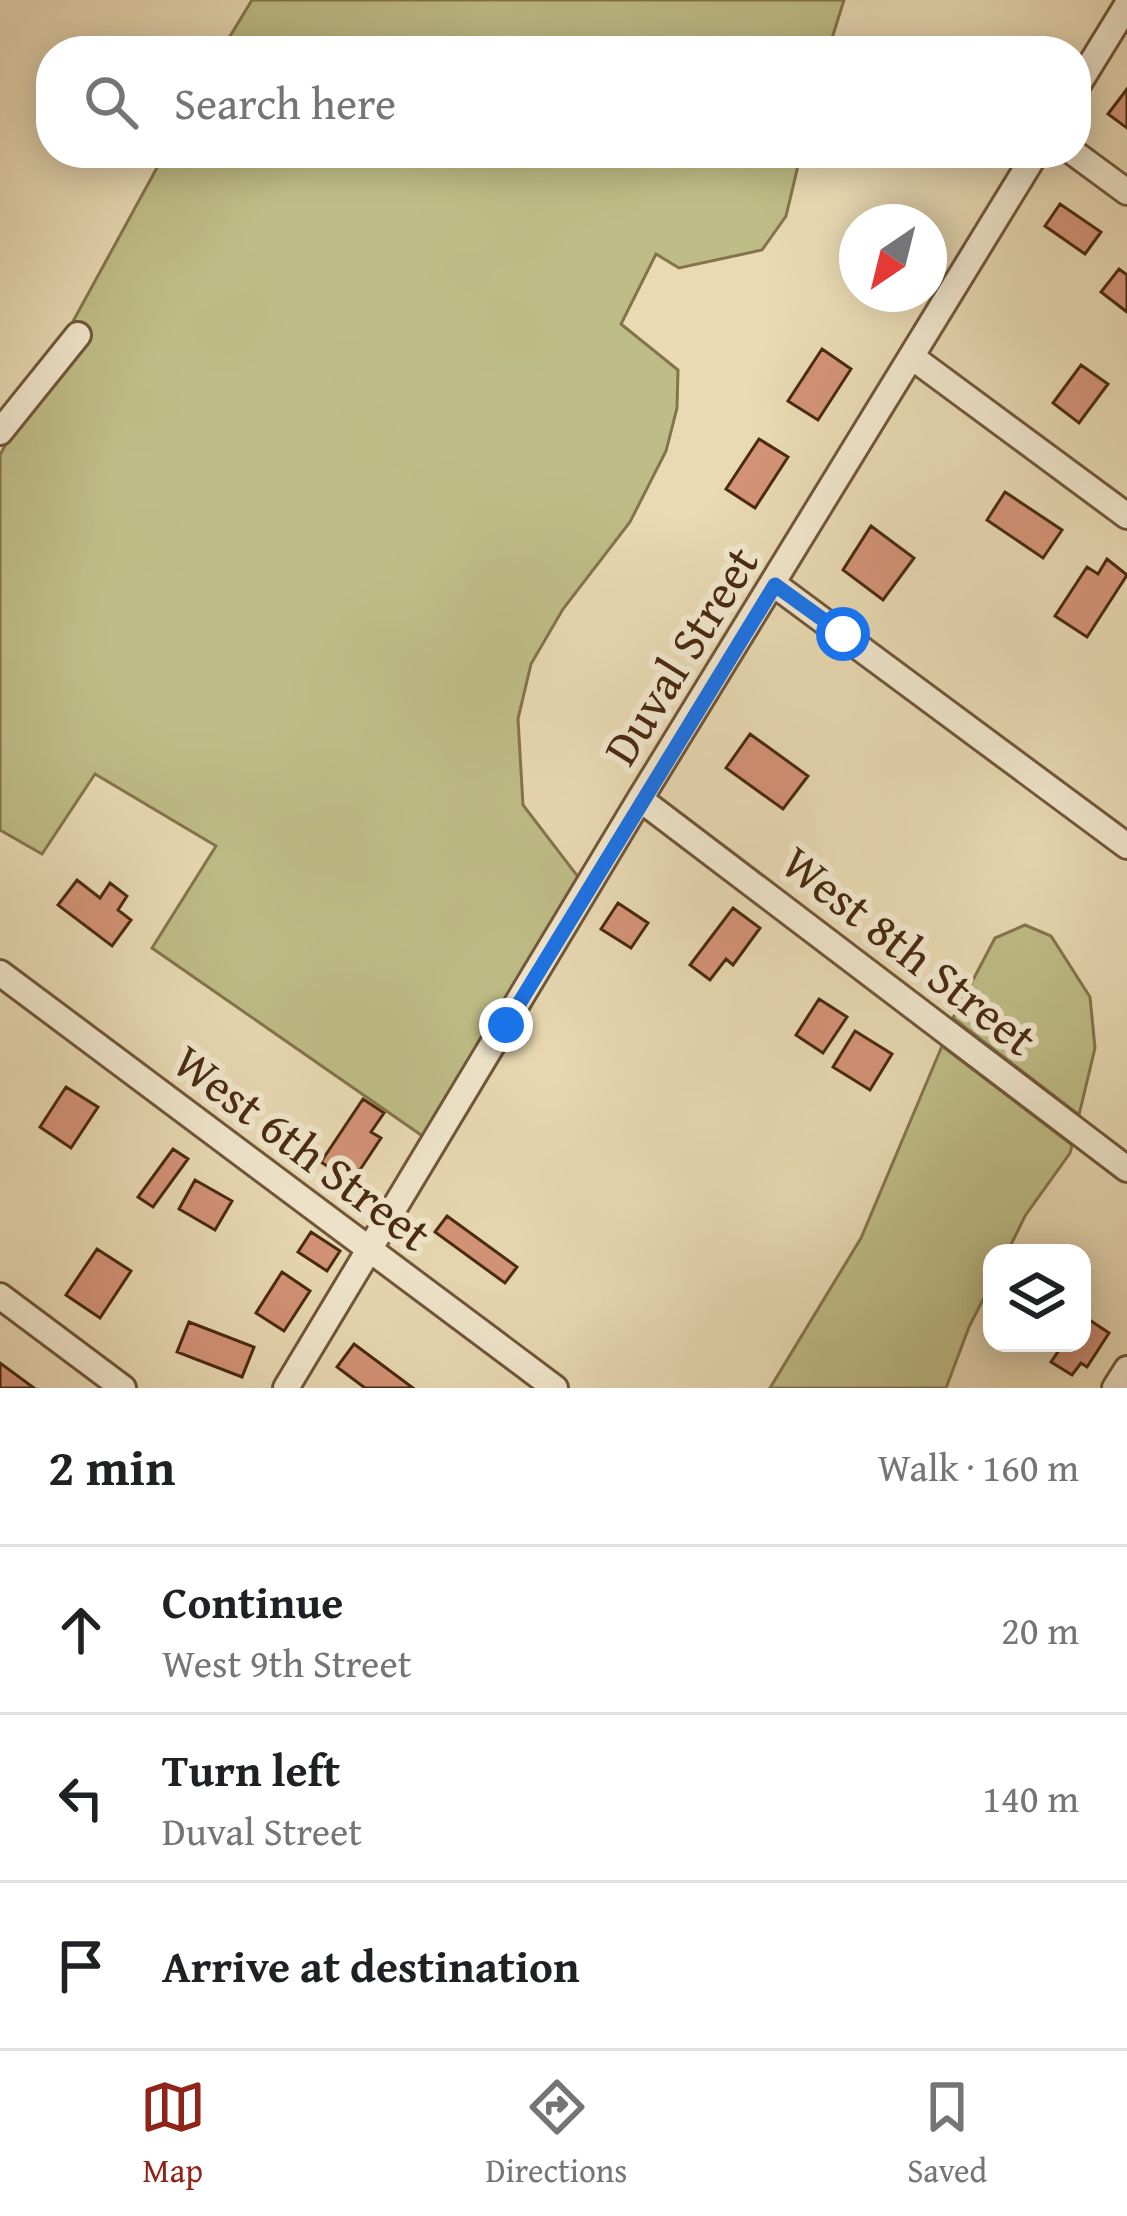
<!DOCTYPE html>
<html lang="en">
<head>
<meta charset="utf-8">
<style>
	:root { --surface:#fff; --page:#f6f6f6; --text:#202124; --muted:#757577; --line:#e0e0e0; --accent:#8f2418 }
	body { margin:0; font-family:"Gentium Book Plus",serif; background:var(--page); color:var(--text) }
	.controls { position:absolute; right:36px; bottom:36px; display:grid; overflow:hidden; border-radius:24px; box-shadow:0 6px 30px #0003 }
	.controls button { width:108px; height:108px; display:grid; place-items:center; padding:0; border:0; border-bottom:3px solid var(--line); background:var(--surface); color:var(--text); font:60px sans-serif }
	.compass { position:absolute; left:839px; top:204px; width:108px; height:108px; border-radius:50%; background:var(--surface); box-shadow:0 6px 30px #0003; rotate:215deg }
	.stop { position:absolute; width:36px; height:36px; margin:-27px; border:9px solid #1a73e8; border-radius:50%; background:#fff }
	.stop.end { background:#1a73e8; border-color:#fff; box-shadow:0 3px 12px #0008 }
	.list { margin:0; padding:0; list-style:none }
	h2 { display:flex; justify-content:space-between; align-items:center; height:156px; margin:0; padding:0 48px; font-size:51px }
	h2 small { font-size:39px; font-weight:400; color:var(--muted) }
	.list li { display:grid; grid-template-columns:78px 1fr auto; gap:36px; align-items:center; box-sizing:border-box; height:168px; padding:0 48px; border-top:3px solid var(--line) }
	.list b { display:block; font-size:45px; white-space:nowrap }
	.list p { margin:0; font-size:39px; white-space:nowrap; color:var(--muted) }
	.list em { font-size:39px; font-style:normal; color:var(--muted) }
	.icon { flex:none; width:66px; height:66px; fill:none; stroke:currentColor; stroke-width:2; stroke-linecap:round; stroke-linejoin:round }
	.map { position:relative; flex:none; width:1127px; height:1388px; overflow:hidden }
	.search { position:absolute; background:var(--surface); box-shadow:0 6px 30px #0003; left:36px; right:36px; top:36px; height:132px; display:flex; align-items:center; gap:30px; box-sizing:border-box; padding:0 42px; border-radius:48px; color:var(--muted); font-size:45px }
	.sheet { height:660px; background:var(--surface) }
	nav { display:flex; justify-content:space-around; align-items:center; box-sizing:border-box; height:168px; border-top:3px solid var(--line); background:var(--surface); font-size:33px; color:var(--muted) }
	nav a { display:grid; justify-items:center; gap:6px }
	nav .on { color:var(--accent) }
	.map>svg:first-child { display:block }
</style>
</head>
<body>
<div class="map">
<svg width="1127" height="1388" viewBox="0 0 1127 1388">
	<rect width="100%" height="100%" fill="#e9dab4"/>
	<filter id="stains"><feTurbulence type="fractalNoise" baseFrequency=".00167" numOctaves="4"/><feColorMatrix values="0 0 0 0 .2 0 0 0 0 .09 0 0 0 0 .02 0 0 0 .5 -.17"/></filter>
	<radialGradient id="worn" r=".72"><stop offset=".6" stop-color="#630" stop-opacity="0"/><stop offset="1" stop-color="#630" stop-opacity=".3"/></radialGradient>
	<!-- green -->
	<path fill="#bfbd87" stroke="#84744c" stroke-width="3" d="M252 0H844L828 51H221Z
		M165 153H801L786 216 762 250 679 268 656 254 621 324 678 370 677 408 666 451 630 522 563 609 531 664 518 719 523 805 579 878 424 1137 152 948 216 846 95 774 42 854 0 830V455Z
		M1025 925 1051 936 1090 997 1095 1048 1079 1115 953 1018 995 938Z
		M942 1046 1072 1145 1070 1153 1025 1216 1007 1253H992V1282L969 1327 946 1388H770L861 1238Z"/>
	<!-- building -->
	<path fill="#d49478" stroke="#492a10" stroke-width="3" d="M1127 89V128L1108 114Z
		M1060 204 1101 232 1085 254 1045 226Z
		M1119 269 1127 275V312L1101 292Z
		M822 349 851 369 818 420 788 401Z
		M1081 365 1108 384 1079 423 1053 403Z
		M759 439 788 457 755 508 726 489Z
		M1005 492 1062 530 1043 558 987 520Z
		M871 526 914 558 883 600 843 570Z
		M1107 559 1127 575 1087 637 1055 616 1087 567 1098 574Z
		M750 734 808 776 783 809 726 768Z
		M77 880 100 898 110 883 127 896 118 910 131 920 112 946 58 905Z
		M618 903 648 923 631 948 601 929Z
		M733 908 760 928 733 965 726 959 710 980 690 965Z
		M819 999 847 1017 823 1053 796 1035Z
		M855 1031 892 1054 870 1090 833 1067Z
		M66 1087 98 1107 71 1148 40 1127Z
		M363 1099 384 1113 371 1132 381 1138 352 1182 321 1162Z
		M173 1149 188 1159 153 1207 138 1197Z
		M195 1180 232 1201 215 1230 179 1209Z
		M447 1216 517 1267 505 1283 435 1232Z
		M311 1232 340 1251 327 1271 298 1252Z
		M97 1249 131 1271 100 1318 66 1295Z
		M282 1272 310 1291 284 1331 256 1313Z
		M1082 1315 1109 1333 1087 1367 1081 1363 1072 1375 1051 1362 1064 1343H1082Z
		M189 1322 254 1347 242 1377 177 1352Z
		M354 1344 413 1388H365L337 1367Z
		M0 1363 34 1388H0Z"/>
	<g fill="none" stroke-linecap="round" stroke-linejoin="round">
		<defs>
			<path id="minor" d="M1076 88 1127 5
				M1074 153 1127 192
				M912 357 1127 516
				M0 432 78 335
				M775 585 1127 846
				M640 799 1127 1169
				M0 973 555 1388
				M0 1296 123 1388
				M286 1388 640 799 1036 153
				M1115 1388 1127 1369"/>
		</defs>
		<!-- minor casing -->
		<use href="#minor" stroke="#715639" stroke-width="30"/>
		<!-- minor -->
		<use href="#minor" stroke="#f1e7ce" stroke-width="24"/>
	</g>
	<g fill="none" stroke-linecap="round" stroke-linejoin="round">
		<!-- route -->
		<path stroke="#1a73e8" stroke-width="15" d="M506 1025 775 585 843 634"/>
	</g>
	<g text-anchor="middle" dominant-baseline="central" stroke-width="12" stroke-linejoin="round" paint-order="stroke">
		<!-- street labels -->
		<g font-size="48" fill="#492a10" stroke="#f1e7ce">
			<text transform="translate(680 655) rotate(-58)">Duval Street</text>
			<text transform="translate(910 950) rotate(38)">West 8th Street</text>
			<text transform="translate(303 1147) rotate(37)">West 6th Street</text>
		</g>
	</g>
	<rect width="100%" height="100%" filter="url(#stains)"/>
	<rect width="100%" height="100%" fill="url(#worn)"/>
</svg>
<div class="controls">
<button><svg class="icon" aria-label="layers" viewBox="0 0 24 24"><path d="M12 4l9 5-9 5-9-5zM3 14l9 5 9-5"/></svg></button>
</div>
<svg class="compass" viewBox="-18 -18 36 36"><path d="M0-13l5 13h-10z" fill="#e53935"/><path d="M0 13l5-13h-10z" fill="#757577"/></svg>
<div class="stop" style="left:843px;top:634px"></div>
<div class="stop end" style="left:506px;top:1025px"></div>
<div class="search"><svg class="icon" aria-label="search" viewBox="0 0 24 24"><circle cx="10" cy="10" r="6"/><path d="M15 15l6 6"/></svg>Search here</div>
</div>
<section class="sheet">
<h2>2 min<small>Walk · 160 m</small></h2>
<ul class="list">
<li><svg class="icon" aria-label="ahead" viewBox="0 0 24 24"><path d="M12 20V5M6 11l6-6 6 6"/></svg><div><b>Continue</b><p>West 9th Street</p></div><em>20 m</em></li>
<li><svg class="icon" aria-label="left" viewBox="0 0 24 24"><path d="M17 20v-9H6M10 6l-5 5 5 5"/></svg><div><b>Turn left</b><p>Duval Street</p></div><em>140 m</em></li>
<li><svg class="icon" aria-label="arrive" viewBox="0 0 24 24"><path d="M6 21V4h12l-3 4 3 4H6"/></svg><div><b>Arrive at destination</b></div></li>
</ul>
</section>
<nav>
<a class="on"><svg class="icon" aria-label="map" viewBox="0 0 24 24"><path d="M3 6l6-2 6 2 6-2v14l-6 2-6-2-6 2zM9 4v14M15 6v14"/></svg>Map</a>
<a><svg class="icon" aria-label="directions" viewBox="0 0 24 24"><path d="M12 3l9 9-9 9-9-9zM9 14v-3h6M13 9l2 2-2 2"/></svg>Directions</a>
<a><svg class="icon" aria-label="saved" viewBox="0 0 24 24"><path d="M7 4h10v16l-5-4-5 4z"/></svg>Saved</a>
</nav>
</body>
</html>
